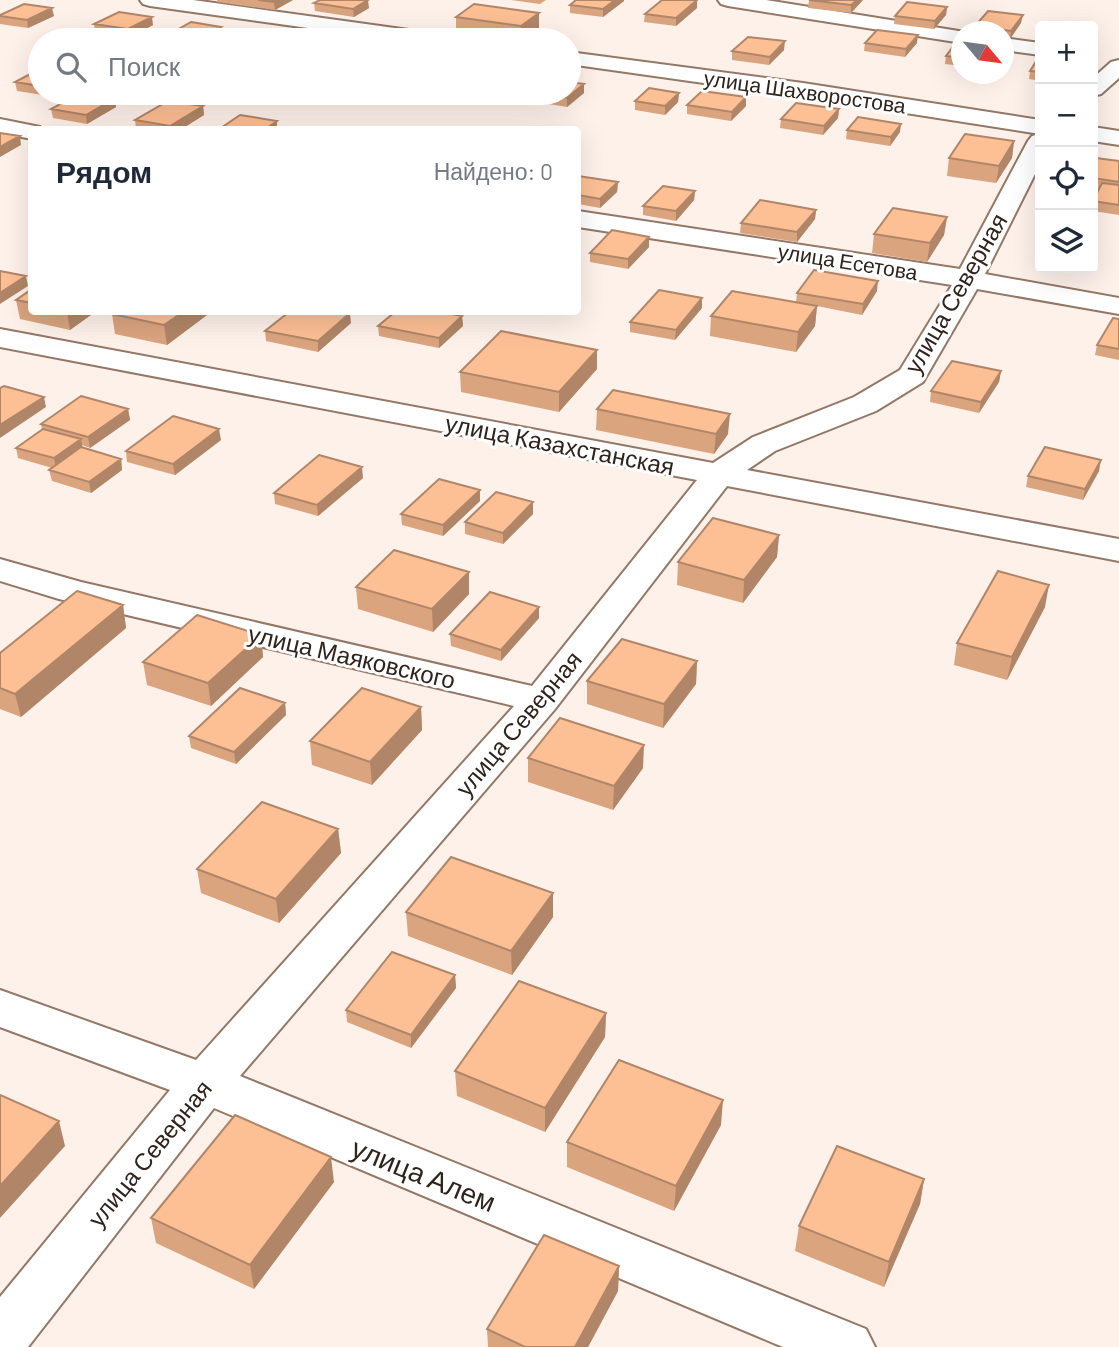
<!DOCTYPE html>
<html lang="ru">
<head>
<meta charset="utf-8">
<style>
	:root { --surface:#fff; --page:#f6f6f7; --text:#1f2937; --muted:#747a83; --line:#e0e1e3 }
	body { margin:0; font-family:Barlow,sans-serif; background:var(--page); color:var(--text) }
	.controls { position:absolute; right:21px; top:21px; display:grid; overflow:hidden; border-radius:7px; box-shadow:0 7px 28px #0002 }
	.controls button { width:63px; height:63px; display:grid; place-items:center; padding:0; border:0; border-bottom:2px solid var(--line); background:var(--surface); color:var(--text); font:35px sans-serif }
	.compass { position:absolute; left:951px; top:21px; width:63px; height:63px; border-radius:50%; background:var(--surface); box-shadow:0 7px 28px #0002; rotate:119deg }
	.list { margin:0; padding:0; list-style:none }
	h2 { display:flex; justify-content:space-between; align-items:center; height:91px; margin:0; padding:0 28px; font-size:30px }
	h2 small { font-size:23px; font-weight:400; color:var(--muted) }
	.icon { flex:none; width:38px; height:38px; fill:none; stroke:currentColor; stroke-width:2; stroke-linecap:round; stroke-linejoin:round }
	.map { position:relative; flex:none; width:1119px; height:1347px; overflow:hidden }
	.search { position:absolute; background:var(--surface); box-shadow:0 7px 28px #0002; left:28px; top:28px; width:553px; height:77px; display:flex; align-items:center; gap:18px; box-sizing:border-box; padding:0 24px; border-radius:38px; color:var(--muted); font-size:26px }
	.panel { position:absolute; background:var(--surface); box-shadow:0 7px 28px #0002; left:28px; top:126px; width:553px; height:189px; border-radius:7px }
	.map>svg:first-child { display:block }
</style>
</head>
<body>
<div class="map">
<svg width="1119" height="1347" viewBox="0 0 1119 1347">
	<rect width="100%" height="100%" fill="#fef1ea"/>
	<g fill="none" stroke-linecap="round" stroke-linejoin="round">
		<defs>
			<path id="street" d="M718 0H766L965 32H962V43L728 6 721 4Z
				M1004 38 1040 43V55L1004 50Z
				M1119 60V78L1101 94 1093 96V78L1111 62Z
				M0 119 40 127 42 130H32V139L0 133Z
				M1040 134V164L985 274 1119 298V314L977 289 923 382 876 411 775 451 747 470 1119 539V561L727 486 555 709 240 1076 866 1329 875 1347H783L214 1108 28 1347H0V1297L170 1090 0 1027V990L196 1060 514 706 59 599 0 581V559L81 582 532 686 697 480 0 347V329L713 463 753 437 854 397 900 370 952 285 578 227V211L960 269 1028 141 1032 136Z"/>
			<path id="secondary" d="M140 0H193L438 34 445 36 448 40H395L150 6 143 4Z
				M569 52 803 83 1040 120V134L803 97 569 64Z
				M1093 127 1119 131V145L1093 141Z"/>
		</defs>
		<!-- street casing -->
		<use href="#street" stroke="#937867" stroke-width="4"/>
		<!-- secondary casing -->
		<use href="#secondary" stroke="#937867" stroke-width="4"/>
		<!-- street -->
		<use href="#street" fill="#fff" fill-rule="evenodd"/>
		<!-- secondary -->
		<use href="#secondary" fill="#fff" fill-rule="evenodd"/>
	</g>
	<!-- wall -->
	<path fill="#daa47f" d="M217 0H293L275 10 217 2Z
		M511 0H546L540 4Z
		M809 0H863L851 13 808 8Z
		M624 1 603 17 570 13V5Z
		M314 3 369 8 354 17 315 11Z
		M947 7 946 15 934 29 894 24 895 16Z
		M697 8 676 26 644 22 645 14Z
		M0 15 54 16 28 28 0 24Z
		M456 17 539 29 523 40H513L456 32Z
		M1021 23 1010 39 1004 38V32H975V26Z
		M94 24 153 25 129 38 95 32Z
		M221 27 222 35 212 40H171L170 34Z
		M962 41V66L945 64 946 56Z
		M865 43H917L905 57 864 51Z
		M784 50 769 65 732 60V51Z
		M1040 55V81L1029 79 1030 71Z
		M40 69V93H64L56 97 17 91 15 82Z
		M530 93H584L567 107 530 101Z
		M679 93 678 102 665 115 635 110V101Z
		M746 97V106L731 121 687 114V105Z
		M115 98 116 107 87 124 53 118 51 109Z
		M203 106 204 115 180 130 136 129 135 120Z
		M839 109 838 118 823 135 780 128 781 119Z
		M847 130 900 132 890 146 846 139Z
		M1014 141 1012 158 996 183 947 176 949 158Z
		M1119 161V215L1093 211V201L1099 188 1093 187V165Z
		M578 176 618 182 617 192 600 208 578 204Z
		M695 191 694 200 676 221 643 215V206Z
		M816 210 815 219 797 242 740 233 741 223Z
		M947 217 944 235 927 262 872 253 874 234Z
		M649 237V247L628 269 590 262V253Z
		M32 289V312H95L70 330 20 319 16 300Z
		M877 291 862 315 817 306 815 326 796 352 710 336 711 316 796 303 797 293Z
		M702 308 675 340 630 332V322Z
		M211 312 167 345 115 334 112 314Z
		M462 316 463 326 439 348 379 336 378 326Z
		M1119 319V360L1095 355 1097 345Z
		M351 323 318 352 266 341 265 331Z
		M597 350V369L559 412 461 392 460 372Z
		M1001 371 999 382 979 413 930 402 931 391Z
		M128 409 130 420 90 448 82 445V448L121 459 122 470 91 493 52 481 49 470 52 468 18 458 16 448 42 430 41 424Z
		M597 409 728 434 714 454 596 430Z
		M221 440 175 475 127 462 126 451Z
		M1099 471 1083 500 1026 487 1028 476Z
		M363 478 318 516 275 504 274 493Z
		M480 501 443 536 402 525 401 514Z
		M533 502V514L503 544 465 534V522Z
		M779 535 777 557 743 603 677 585 678 562Z
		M469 572V594L433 632 358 609 356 587Z
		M123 605 126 628 21 717 0 709V653Z
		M1045 607 1007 680 954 665 957 643Z
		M539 618 501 661 451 646 450 634Z
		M261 635 263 657 211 706 147 685 143 662Z
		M697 661 696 684 663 728 587 704V681Z
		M285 703 286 715 236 764 191 748 189 736Z
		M421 707 422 730 372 785 312 765 310 741Z
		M528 758 643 768 613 810 528 782Z
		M338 829 341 853 279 923 201 893 197 869Z
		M553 893V917L512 975 408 936 406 912Z
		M455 975 456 988 411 1048 347 1022 346 1010Z
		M606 1013 605 1037 545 1132 457 1096 455 1071Z
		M721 1125 674 1211 567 1167V1142Z
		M924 1179 920 1204 884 1287 795 1251 799 1226Z
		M334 1182 254 1289 156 1243 151 1218Z
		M619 1266 618 1291 588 1347H488L487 1329Z"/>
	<!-- shaded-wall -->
	<path fill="#b18668" d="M278 0H293L275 10 274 2Z
		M368 0 369 8 354 17 353 9Z
		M615 0H624V1L603 17V9Z
		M697 0V8L676 26V18Z
		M857 0H863L851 13V5Z
		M947 7 946 15 934 29 935 21Z
		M52 8 54 16 28 28 27 20Z
		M539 13V29L523 40H521V26Z
		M1023 15 1021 23 1010 39 1011 31Z
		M152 17 153 25 129 38 128 29Z
		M221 27 222 35 212 40H200V38Z
		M918 35 917 43 905 57 906 49Z
		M785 41 784 50 769 65 770 57Z
		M584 84V93L567 107V98Z
		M56 93H64L56 97Z
		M679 93 678 102 665 115V106Z
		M746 97V106L731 121 732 112Z
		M115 98 116 107 87 124 86 115Z
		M203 106 204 115 180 130H171L170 126Z
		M839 109 838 118 823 135 824 126Z
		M277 121V130H264Z
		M901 124 900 132 890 146 891 137Z
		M20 136 21 145 0 157V147Z
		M1014 141 1012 158 996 183 999 166Z
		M618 182 617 192 600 208V199Z
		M695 191 694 200 676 221V211Z
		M816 210 815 219 797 242V232Z
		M947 217 944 235 927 262 930 243Z
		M649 237V247L628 269V259Z
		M26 276 28 286 0 304V293Z
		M878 281 877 291 862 315 863 304Z
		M702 298V308L675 340 676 330Z
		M817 306 815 326 796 352 798 332Z
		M67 312H95L70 330Z
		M183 312H211L167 345 164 325Z
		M350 313 351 323 318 352V341Z
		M462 316 463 326 439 348V338Z
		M597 350V369L559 412V392Z
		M1001 371 999 382 979 413 981 402Z
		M44 397 46 407 0 438V425Z
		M128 409 130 420 90 448 88 437Z
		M730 414 728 434 714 454 716 434Z
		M219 429 221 440 175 475 173 464Z
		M81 439 83 450 56 469 54 458Z
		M121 459 122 470 91 493 89 482Z
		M1101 460 1099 471 1083 500 1085 489Z
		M362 467 363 478 318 516 317 505Z
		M480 490V501L443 536V525Z
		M533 502V514L503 544V533Z
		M779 535 777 557 743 603 744 580Z
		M469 572V594L433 632 432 609Z
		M1049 585 1045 607 1007 680 1012 657Z
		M123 605 126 628 21 717 15 694Z
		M539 607V618L501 661V650Z
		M261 635 263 657 211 706 208 683Z
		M697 661 696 684 663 728 664 704Z
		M285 703 286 715 236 764 234 752Z
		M421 707 422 730 372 785 370 762Z
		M644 745 643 768 613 810 614 786Z
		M338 829 341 853 279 923 276 899Z
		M553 893V917L512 975 511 951Z
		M455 975 456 988 411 1048V1035Z
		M606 1013 605 1037 545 1132V1108Z
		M723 1100 721 1125 674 1211 676 1186Z
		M59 1121 65 1146 0 1218V1186Z
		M331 1157 334 1182 254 1289 250 1265Z
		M924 1179 920 1204 884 1287 889 1262Z
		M619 1266 618 1291 588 1347H575Z"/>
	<!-- building -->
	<path fill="#fdbf94" stroke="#b18668" stroke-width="2" d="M258 0H278L274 2Z
		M320 0H368L353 9 314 3Z
		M576 0H615L603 9 570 5Z
		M662 0H697L676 18 645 14Z
		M809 0H857L851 5Z
		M907 2 947 7 935 21 895 16Z
		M24 4 52 8 27 20 0 16V15Z
		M474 4 539 13 521 26 456 17Z
		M988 11 1023 15 1011 31 975 26Z
		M119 12 152 17 128 29 94 24Z
		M191 22 221 27 200 38 170 34Z
		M1062 22 1090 25 1089 26H1059Z
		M877 30 918 35 906 49 865 43Z
		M273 32 311 38 306 40H259Z
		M337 36 369 40H330Z
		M748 37 785 41 770 57 732 51Z
		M958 40 962 41V58L946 56Z
		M1040 55V72L1030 71Z
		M40 69V86L15 82Z
		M569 82 584 84 567 98 533 93H569Z
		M649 88 679 93 665 106 635 101Z
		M702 91 746 97 732 112 687 105Z
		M81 93 115 98 86 115 51 109Z
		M168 101 203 106 170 126 135 120Z
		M796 103 839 109 824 126 781 119Z
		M240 115 277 121 264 130H218Z
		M858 117 901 124 891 137 847 130Z
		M0 133 20 136 0 147Z
		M965 134 1014 141 999 166 949 158Z
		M1096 158 1119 161V182L1093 178V165Z
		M578 176 618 182 600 199 578 195Z
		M1102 183 1119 185V205L1093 201Z
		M663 186 695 191 676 211 643 206Z
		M760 200 816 210 797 232 741 223Z
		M893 208 947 217 930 243 874 234Z
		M612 230 649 237 628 259 590 253Z
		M814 270 878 281 863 304 797 293Z
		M0 271 26 276 0 293Z
		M32 289V303L16 300Z
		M659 290 702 298 676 330 630 322Z
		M732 291 817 306 798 332 711 316Z
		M116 312H183L164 325 112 314Z
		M289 312H341L350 313 318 341 265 331Z
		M395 312H441L462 316 439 338 378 326Z
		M1113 318 1119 319V349L1097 345Z
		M501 331 597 350 559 392 460 372Z
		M952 361 1001 371 981 402 931 391Z
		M4 386 44 397 0 425V388Z
		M613 390 730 414 716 434 597 409Z
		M81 396 128 409 88 437 41 424Z
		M173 416 219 429 173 464 126 451Z
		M43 429 81 439 54 458 16 448Z
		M81 447 121 459 89 482 49 470Z
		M1045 447 1101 460 1085 489 1028 476Z
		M319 455 362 467 317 505 274 493Z
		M439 479 480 490 443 525 401 514Z
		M496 492 533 502 503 533 465 522Z
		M713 518 779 535 744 580 678 562Z
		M394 550 469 572 432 609 356 587Z
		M998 571 1049 585 1012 657 957 643Z
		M77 591 123 605 15 694 0 688V653Z
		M490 592 539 607 501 650 450 634Z
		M197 615 261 635 208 683 143 662Z
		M622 639 697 661 664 704 587 681Z
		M240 688 285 703 234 752 189 736Z
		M362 688 421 707 370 762 310 741Z
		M560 718 644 745 614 786 528 758Z
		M262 802 338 829 276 899 197 869Z
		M451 857 553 893 511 951 406 912Z
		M392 952 455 975 411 1035 346 1010Z
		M519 981 606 1013 545 1108 455 1071Z
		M619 1060 723 1100 676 1186 567 1142Z
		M0 1095 59 1121 0 1186Z
		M235 1115 331 1157 250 1265 151 1218Z
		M837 1146 924 1179 889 1262 799 1226Z
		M544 1235 619 1266 575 1347H525L487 1329Z"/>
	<g text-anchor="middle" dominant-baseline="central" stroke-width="6" stroke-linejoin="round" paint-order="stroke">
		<!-- far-street labels -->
		<g font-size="21" fill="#2f241d" stroke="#fff">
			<text transform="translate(805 91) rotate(8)">улица Шахворостова</text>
			<text transform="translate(848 261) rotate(9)">улица Есетова</text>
		</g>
		<!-- street labels -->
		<g font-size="24" fill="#2f241d" stroke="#fff">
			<text transform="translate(955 293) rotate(-60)">улица Северная</text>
			<text transform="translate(560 444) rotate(11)">улица Казахстанская</text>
			<text transform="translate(352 656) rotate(13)">улица Маяковского</text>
			<text transform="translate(518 723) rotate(-50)">улица Северная</text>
			<text transform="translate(149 1153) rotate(-51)">улица Северная</text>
		</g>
		<!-- near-street labels -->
		<g font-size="28" fill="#2f241d" stroke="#fff">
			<text transform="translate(424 1174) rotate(22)">улица Алем</text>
		</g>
	</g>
</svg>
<div class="controls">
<button>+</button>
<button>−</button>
<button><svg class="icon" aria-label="locate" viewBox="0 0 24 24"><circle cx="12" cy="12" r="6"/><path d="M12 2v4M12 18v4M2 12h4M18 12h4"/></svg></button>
<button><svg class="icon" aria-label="layers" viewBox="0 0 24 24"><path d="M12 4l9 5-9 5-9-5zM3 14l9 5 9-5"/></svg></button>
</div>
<svg class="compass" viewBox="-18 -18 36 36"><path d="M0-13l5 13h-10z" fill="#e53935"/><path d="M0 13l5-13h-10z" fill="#747a83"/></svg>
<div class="search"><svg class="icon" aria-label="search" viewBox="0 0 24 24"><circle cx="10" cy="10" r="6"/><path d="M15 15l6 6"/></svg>Поиск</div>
<section class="panel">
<h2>Рядом<small>Найдено: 0</small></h2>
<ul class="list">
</ul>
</section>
</div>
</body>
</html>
